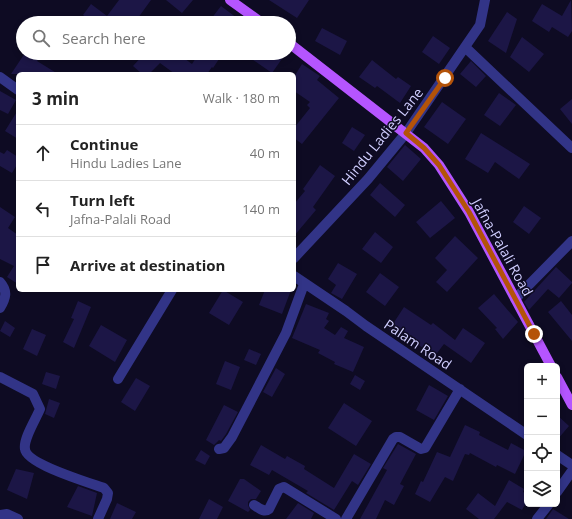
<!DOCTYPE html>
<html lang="en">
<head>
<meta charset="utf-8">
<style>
	:root { --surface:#fff; --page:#f6f6f6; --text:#222; --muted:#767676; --line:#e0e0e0 }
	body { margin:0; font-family:"Open Sans",sans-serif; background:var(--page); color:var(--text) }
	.controls { position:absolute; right:12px; bottom:12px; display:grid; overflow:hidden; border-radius:6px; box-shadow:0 2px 6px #0003 }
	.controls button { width:36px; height:36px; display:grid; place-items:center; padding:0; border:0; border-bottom:1px solid var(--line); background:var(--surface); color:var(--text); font:20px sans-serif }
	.stop { position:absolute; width:12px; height:12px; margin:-9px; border:3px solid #b45309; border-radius:50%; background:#fff }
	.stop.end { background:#b45309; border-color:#fff; box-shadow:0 1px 4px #0008 }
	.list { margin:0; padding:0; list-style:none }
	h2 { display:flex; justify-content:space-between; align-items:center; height:52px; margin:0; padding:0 16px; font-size:17px }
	h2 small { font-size:13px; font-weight:400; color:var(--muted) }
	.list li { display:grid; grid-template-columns:26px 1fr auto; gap:12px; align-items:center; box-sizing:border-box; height:56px; padding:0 16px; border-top:1px solid var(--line) }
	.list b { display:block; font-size:15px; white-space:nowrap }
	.list p { margin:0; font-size:13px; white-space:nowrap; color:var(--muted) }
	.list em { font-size:13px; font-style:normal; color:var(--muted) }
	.icon { flex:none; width:22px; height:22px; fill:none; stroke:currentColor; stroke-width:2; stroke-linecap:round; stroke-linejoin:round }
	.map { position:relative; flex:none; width:572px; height:519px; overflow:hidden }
	.search { position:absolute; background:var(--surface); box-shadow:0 2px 6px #0003; left:16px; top:16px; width:280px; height:44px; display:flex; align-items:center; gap:10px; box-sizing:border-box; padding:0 14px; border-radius:22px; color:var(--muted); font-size:15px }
	.panel { position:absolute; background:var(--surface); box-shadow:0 2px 6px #0003; left:16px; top:72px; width:280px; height:220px; border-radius:6px }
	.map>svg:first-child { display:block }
</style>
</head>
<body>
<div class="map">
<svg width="572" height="519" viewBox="0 0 572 519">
	<rect width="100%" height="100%" fill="#0e0b23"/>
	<!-- building -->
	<path fill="#1c1646" d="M119 0H151L138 18 144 23H93L83 15 91 4 107 16Z
		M166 0H193L182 13Z
		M269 0H309L297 18Z
		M571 0 572 31 568 37 552 27 549 32 532 21 542 4 562 16Z
		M221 6 233 15 243 23H208Z
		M507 12 517 19 506 53 488 41Z
		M322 28 347 41 340 55 315 41Z
		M433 36 450 48 439 64 422 52Z
		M522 37 544 54 529 72 510 57Z
		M25 53H42L37 61 58 74H11Z
		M145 53H177L192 64 199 53H223L213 68 212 67 207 74H175L160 63 149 74H142L133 66Z
		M243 53H286L272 73Z
		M372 60 396 79 398 77 411 86 400 103 377 86 375 88 359 77Z
		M471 61 486 76 476 87 460 74Z
		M302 64 320 76 317 80 339 98 302 144 294 138V128L310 108 307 105 310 102 294 91V77Z
		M0 91 16 100 8 114 0 110Z
		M499 93 516 105 500 126 484 115Z
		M572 99V124L560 109Z
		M442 102 466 119 448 144 424 127Z
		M18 110V139L5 131Z
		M352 127 365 135 354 151 342 143Z
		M481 133 530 164 519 179 495 162 488 173 465 159Z
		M405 145 421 159 403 181 387 167Z
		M7 150 18 157V163L12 173 0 166V152L4 154Z
		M320 165 335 176 313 207 316 210 294 236V204L305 191 303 189Z
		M380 183 405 205 395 217 370 195Z
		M441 201 455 218 430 238 416 222Z
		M524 206 541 218 529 234 513 222Z
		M0 207 15 217 8 228 18 235V284L7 277 14 266 0 259Z
		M375 232 393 247 381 263 362 249Z
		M455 236 478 258 447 292 436 282 447 270 435 258Z
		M338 263 357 274 342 299 331 293 336 285 328 279Z
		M556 267 572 282V283L559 298 548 289 529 310 524 302Z
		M380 273 399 287 385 306 366 292Z
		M223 290 243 302 229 325 209 313Z
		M265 290H291L282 314 259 305Z
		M494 294 518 322 503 339 495 329 497 328 478 308Z
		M78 301 91 307 74 348 63 342 74 319 71 318Z
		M561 301 572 315V341L548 312Z
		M306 304 329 313 326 319 329 321 324 328 335 335 341 327 348 331 344 338 364 347 353 372 334 364 335 362 318 353 320 350 292 338Z
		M404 307 431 325 433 323 455 340 463 328 485 343 471 363 444 344 434 357 410 338 407 342 389 330Z
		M5 321 15 328 10 337 0 331Z
		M101 325 127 340 115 362 89 346Z
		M32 329 46 335 37 356 23 349Z
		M249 349 261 354 256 365 244 360Z
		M225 361 240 367 231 390 216 384Z
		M276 368 285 374 272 397 263 392Z
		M46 372 60 376 56 389 42 384Z
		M355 375 365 381 360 390 350 384Z
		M136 378 150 386 135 411 121 402Z
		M429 385 448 396 434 420 416 410Z
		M49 399 60 403 54 418 45 414Z
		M344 403 372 421 356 446 328 428Z
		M224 405 238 412 226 434 221 441 219 440 214 445 206 440Z
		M557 415 569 426 557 440Z
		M465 425 480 432 479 435 508 450 511 443 526 451 515 474 497 465 496 467 470 453 469 455 465 454 453 481 445 477 430 502 415 494 421 481 423 482 437 452 450 457Z
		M398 444 416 454 400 484 404 486 394 505 385 500 376 519H360L387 470 383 468Z
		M261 445 285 459 287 456 305 466 304 469 334 488 354 454 371 464 358 485 352 481 334 510 306 493 308 491 272 470 269 475 250 465Z
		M201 450 210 456 205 465 195 460Z
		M16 469 34 473 27 499 7 490Z
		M240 479H244L261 491 256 499H251L248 502V505L250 510 248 512 228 501Z
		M509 480 524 489 523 492 527 494V501L522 510 507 502 494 519H479L466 509 478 493 495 506Z
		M78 486 97 493 92 516 67 507Z
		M209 499 223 507 217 519H199Z
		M117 503 136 512 132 519H110Z
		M298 503 314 513 311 519H286Z
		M553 509 569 519H546Z"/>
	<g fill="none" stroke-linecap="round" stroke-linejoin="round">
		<!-- minor -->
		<path stroke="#323487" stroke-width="10" d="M466 48 572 148
			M0 77 18 90
			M294 258 368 179 406 133 480 25 485 0
			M294 276 346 311 366 326 527 435
			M0 282C8 291 6 298 0 308
			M515 299 572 241
			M0 377 33 394 40 409C36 419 23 439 25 449 26 464 90 483 104 488L108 493 107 499 98 519
			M118 379 172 290
			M219 449 224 448 232 437 286 333 304 284
			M557 455 572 465
			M557 492 572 471
			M254 505C259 508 264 513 269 509L279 489 284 487 336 519
			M0 515 7 514 18 519
			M346 519 393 439 396 437H400L421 449 425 448 460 389
			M537 519 549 504"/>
		<!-- major -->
		<path stroke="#b555ff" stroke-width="10" d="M230 0 262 23
			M289 43 424 148 439 165 469 212 551 366
			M557 377 572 405"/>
	</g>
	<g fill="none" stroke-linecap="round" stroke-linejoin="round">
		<!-- route -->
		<path stroke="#b45309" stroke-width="5" d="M445 78 406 133 424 148 439 165 469 212 534 334"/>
	</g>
	<g text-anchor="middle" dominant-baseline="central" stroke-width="3" stroke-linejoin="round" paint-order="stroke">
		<!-- street labels -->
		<g font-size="14" fill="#d0ceff" stroke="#0e0b23">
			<text transform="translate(382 136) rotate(-51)">Hindu Ladies Lane</text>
			<text transform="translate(503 247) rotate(61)">Jafna-Palali Road</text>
			<text transform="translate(418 344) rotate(34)">Palam Road</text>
		</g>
	</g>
</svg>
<div class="controls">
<button>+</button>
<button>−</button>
<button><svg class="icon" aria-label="locate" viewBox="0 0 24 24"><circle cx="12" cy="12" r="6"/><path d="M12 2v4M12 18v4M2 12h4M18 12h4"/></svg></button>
<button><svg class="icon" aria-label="layers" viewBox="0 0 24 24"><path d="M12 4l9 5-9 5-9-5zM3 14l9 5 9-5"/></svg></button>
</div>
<div class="stop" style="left:445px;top:78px"></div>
<div class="stop end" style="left:534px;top:334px"></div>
<div class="search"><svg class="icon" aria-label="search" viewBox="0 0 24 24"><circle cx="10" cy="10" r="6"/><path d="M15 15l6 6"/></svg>Search here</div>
<section class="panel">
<h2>3 min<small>Walk · 180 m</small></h2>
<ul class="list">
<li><svg class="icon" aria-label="ahead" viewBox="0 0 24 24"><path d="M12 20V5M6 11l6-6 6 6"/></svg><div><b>Continue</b><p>Hindu Ladies Lane</p></div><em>40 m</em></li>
<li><svg class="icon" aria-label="left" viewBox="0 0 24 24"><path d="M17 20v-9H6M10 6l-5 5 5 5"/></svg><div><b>Turn left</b><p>Jafna-Palali Road</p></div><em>140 m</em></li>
<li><svg class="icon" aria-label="arrive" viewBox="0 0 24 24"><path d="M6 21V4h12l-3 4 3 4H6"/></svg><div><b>Arrive at destination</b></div></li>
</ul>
</section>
</div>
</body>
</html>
